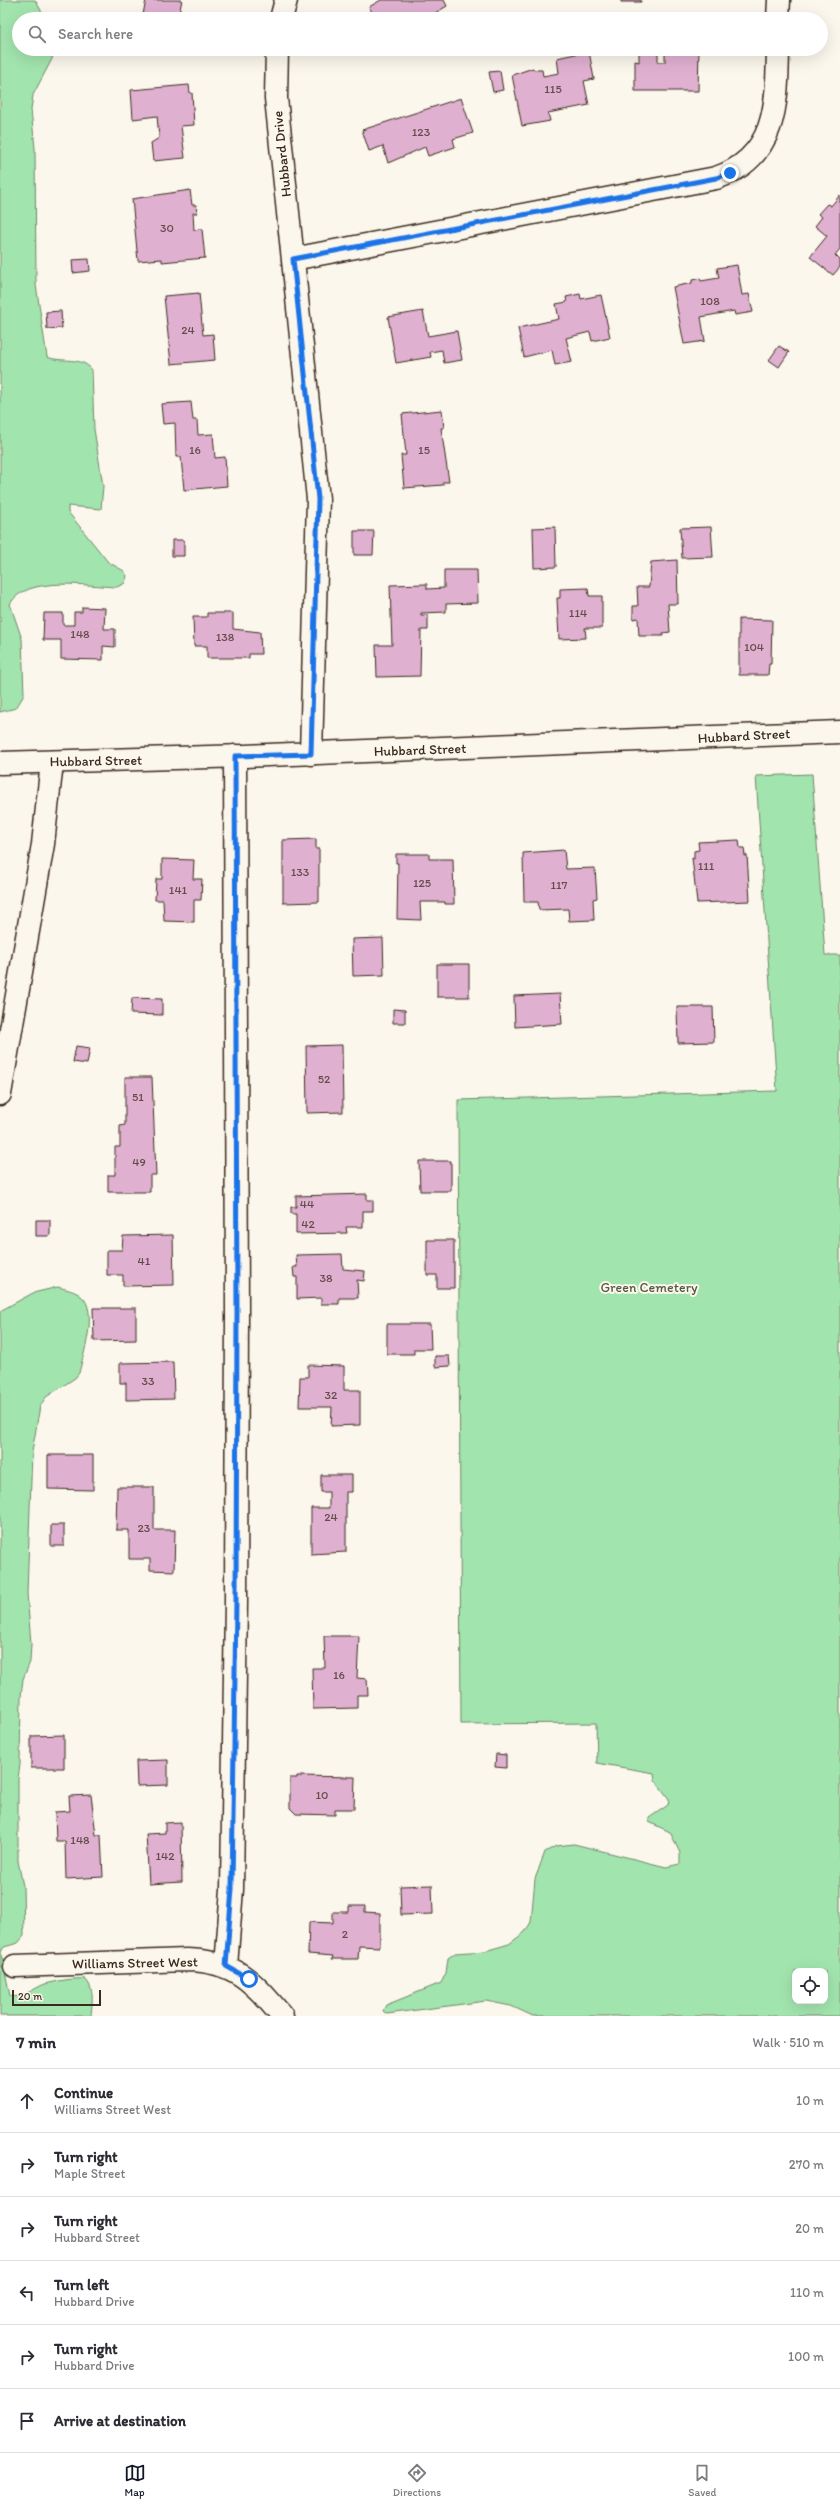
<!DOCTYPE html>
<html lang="en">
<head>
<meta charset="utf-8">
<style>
	:root { --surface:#fff; --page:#f2f2f3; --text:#2b2b33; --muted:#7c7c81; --line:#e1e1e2; --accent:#111827 }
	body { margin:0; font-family:Itim,sans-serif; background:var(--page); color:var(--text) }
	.controls { position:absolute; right:12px; bottom:12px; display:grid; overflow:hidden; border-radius:8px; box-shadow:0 4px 16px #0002 }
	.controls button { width:36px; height:36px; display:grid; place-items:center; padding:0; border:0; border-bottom:1px solid var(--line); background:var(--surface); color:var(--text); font:20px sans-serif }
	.scale { position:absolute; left:12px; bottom:10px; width:89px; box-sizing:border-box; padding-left:4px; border:2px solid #3b2a1e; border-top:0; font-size:11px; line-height:14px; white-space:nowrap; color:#3b2a1e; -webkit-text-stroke:3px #fbf7ec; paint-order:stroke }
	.stop { position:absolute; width:12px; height:12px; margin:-9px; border:3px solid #1a73e8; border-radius:50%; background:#fff }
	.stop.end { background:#1a73e8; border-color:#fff; box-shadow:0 1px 4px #0008 }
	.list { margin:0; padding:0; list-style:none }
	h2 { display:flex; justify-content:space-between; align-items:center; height:52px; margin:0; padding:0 16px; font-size:17px }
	h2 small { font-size:13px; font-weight:400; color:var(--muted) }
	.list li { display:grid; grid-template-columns:26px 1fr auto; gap:12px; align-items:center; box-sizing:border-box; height:64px; padding:0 16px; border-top:1px solid var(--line) }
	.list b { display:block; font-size:15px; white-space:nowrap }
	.list p { margin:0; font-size:13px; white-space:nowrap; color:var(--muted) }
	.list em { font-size:13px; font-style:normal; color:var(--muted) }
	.icon { flex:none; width:22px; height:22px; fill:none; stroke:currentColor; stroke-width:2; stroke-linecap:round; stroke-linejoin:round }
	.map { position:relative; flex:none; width:840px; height:2016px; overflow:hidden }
	.search { position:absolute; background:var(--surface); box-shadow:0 4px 16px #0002; left:12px; right:12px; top:12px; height:44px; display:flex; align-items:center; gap:10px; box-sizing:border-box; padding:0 14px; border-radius:22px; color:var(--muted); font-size:15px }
	.sheet { height:436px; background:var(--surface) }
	nav { display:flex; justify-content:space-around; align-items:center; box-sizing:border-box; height:56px; border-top:1px solid var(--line); background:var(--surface); font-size:11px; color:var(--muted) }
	nav a { display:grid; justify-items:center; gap:2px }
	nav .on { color:var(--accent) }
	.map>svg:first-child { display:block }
</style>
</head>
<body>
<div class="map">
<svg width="840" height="2016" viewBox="0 0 840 2016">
	<rect width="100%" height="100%" fill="#fbf7ec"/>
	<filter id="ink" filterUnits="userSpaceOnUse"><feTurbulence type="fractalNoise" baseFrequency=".025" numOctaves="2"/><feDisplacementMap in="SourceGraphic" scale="8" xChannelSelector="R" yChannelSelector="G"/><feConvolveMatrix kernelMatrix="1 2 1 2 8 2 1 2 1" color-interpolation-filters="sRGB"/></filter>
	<g filter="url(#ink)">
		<!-- green -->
		<path fill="#a2e4ae" stroke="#6e8766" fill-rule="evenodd" d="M0 0H35L46 19H19V49H54L52 59 33 95 31 110 35 148 36 285 47 357C62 363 82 356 92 370L94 429 103 486 101 509 68 506V512L108 562 124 571 127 576 125 583 117 587C88 586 26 575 10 604L22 639 24 695 16 708 0 712Z
			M812 774 825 955H840V2016H533L511 2006 486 2001 387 2014 383 2011 386 2005 441 1983 446 1973 448 1958 455 1953 485 1951 509 1944 525 1932 531 1922 535 1879 545 1852 556 1846 574 1844 666 1867 680 1864V1853L670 1832 649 1822V1818L668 1805 669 1799 655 1780 654 1773 597 1763 596 1723 461 1724 458 1100 777 1091 756 776ZM795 1971H825V2001H795Z
			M58 1287C65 1289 76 1291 81 1296 99 1310 83 1355 79 1373L75 1378 46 1397 40 1406 32 1452 27 1593 31 1644 30 1662 23 1679 21 1696 20 1764 18 1779V1861L23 1886 24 1936 18 1943 4 1947 1 1952 10 1996C22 1999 34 1988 45 1984 58 1981 72 1978 85 1979 95 1989 92 2002 91 2016H0V1311L33 1293Z"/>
		<!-- building -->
		<path fill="#e0b0d1" stroke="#3b2a1e" d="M146 0H182L179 14 188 16 187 19H142Z
			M381 0H444L447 6 425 19H360L372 12 369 7Z
			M621 0H641V2H621Z
			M639 49H658V62H665V49H699L698 91H635V61L639 62Z
			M589 51 594 79 584 81 589 105 548 113 550 121 522 126 512 75 533 68 534 70H542L543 76 559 73 557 58Z
			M500 71 503 90 493 92 489 72Z
			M189 85 190 93H192L194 125 181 126 185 158 153 161 151 143 159 138 157 116 133 119 131 90Z
			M461 98 473 133 453 139 455 147 428 156 425 147 388 163 383 146 369 151 362 130Z
			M190 190 192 205H196L197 213H193L194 230 202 229 205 258 162 262V259L138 261 132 199Z
			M840 195V249L835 255 840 260V267L833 275 810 257 827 236 815 226 822 217 818 214 827 204 831 206Z
			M89 259 90 271 73 273 72 260Z
			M737 265 742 295 749 294 753 312 735 315 734 311 701 317 705 341 684 344 673 287 692 283V280L697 279 700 278 701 281 719 278 717 268Z
			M199 293 203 335 213 334 215 360 171 364 164 296Z
			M580 294 581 299 601 295 610 337 592 341 590 332 566 338 572 362 555 365 552 350 524 357 518 328 559 319 556 304 567 302 566 297Z
			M61 311 62 328 47 329 46 312Z
			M423 311 428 336 457 331 462 360 444 363 442 350 430 352 431 357 396 363 388 317Z
			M779 346 789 352 779 367 769 360Z
			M191 402 193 420H197L198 435 213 434 215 458 225 457 227 486 184 490 181 457H176L175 423 163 424 161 404Z
			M442 410 444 428H441L449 482H443V485L404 488 401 455H406L402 414Z
			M555 527 556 567 534 568 533 528Z
			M711 527 713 557 682 558 680 528Z
			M354 531H374L373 555H354Z
			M172 540H184V556H172Z
			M677 560 678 604H668L670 632 663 633V636H639L638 618 633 619V606H638L637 587H649L651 562Z
			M444 570H477L478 603 446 604V612L421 613V615H428V630H421L420 676 377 677 376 645H392L390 585 427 584V589L444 588Z
			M588 588 589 596H602V628H585L586 638 559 639 557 598H560V589Z
			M82 607 105 608 104 629H115V647L103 646V660L61 659V640H43L44 613H63V625H74V612H82Z
			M207 613H233V629L260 632 261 654H249V658H207V646H194L193 617H207Z
			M739 619 772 620 771 664H769L768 675H739Z
			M316 839V849H319V902L283 903V840Z
			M739 840 740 848H744L745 856 747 855 750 901 697 903 692 858 694 859V851L699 850 698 842Z
			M564 850 566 869 595 868 597 898 593 899 594 920 569 921 568 909 539 910 538 902H524L523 853Z
			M396 854H429V859H453L454 904H445V902H420L421 920 397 919 398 863H396Z
			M162 859 194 860 193 879H202L201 900H194V922L164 921 163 900H155L156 879H162Z
			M383 938 384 975 353 976 352 939Z
			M437 964H469V997H437Z
			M560 994 562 1024 515 1027 514 996Z
			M132 998 162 999V1015L131 1014Z
			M677 1007H713L714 1042 678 1043Z
			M393 1009 405 1010V1023H393Z
			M342 1045 343 1112 307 1113 306 1046Z
			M76 1046 90 1048 87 1064 73 1062Z
			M125 1077H152L156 1175H150V1192H108V1175H115V1147H120V1126L125 1125Z
			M419 1161H451V1191H420Z
			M367 1194V1200H373V1211H363V1227H346L347 1233 296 1234V1214H291V1207H296V1196Z
			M36 1220H50V1236H36Z
			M173 1235 174 1285 123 1286V1275H107V1250H122L123 1236Z
			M427 1240H454V1288H437V1275H427Z
			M342 1254 343 1269 365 1271 364 1281 357 1280 358 1298H339V1304H321V1298L297 1299V1277H294L293 1267H297L296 1255Z
			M93 1308H136V1340L94 1341Z
			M387 1324H430L431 1349H414V1354H387Z
			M435 1356H449L450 1366 435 1367Z
			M173 1362 174 1399 126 1400V1383H120V1363Z
			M308 1365 344 1366V1390H360V1425L331 1426 332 1407H299L300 1377H308Z
			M48 1455H93V1490L48 1489Z
			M321 1475H352V1492H346V1552L311 1554V1508H329V1492H321Z
			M117 1487H154V1530H175L174 1571 150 1570V1559H129V1530H116Z
			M51 1525H64V1546H51Z
			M324 1636H359L357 1678 367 1679 368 1695H357V1708L313 1709 312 1668H325Z
			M64 1735V1768H31V1736Z
			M496 1754 506 1755V1768L495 1767Z
			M168 1760V1785L137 1786 136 1761Z
			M297 1776 355 1777 354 1809H335V1815L296 1814 290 1808V1778H297Z
			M91 1795 96 1835H101L103 1877 66 1879 65 1841H56L55 1812 70 1811 69 1796Z
			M181 1822 182 1882 149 1884 146 1834 165 1833V1823Z
			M432 1885 433 1914 401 1915 400 1886Z
			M349 1906H365V1912L380 1913V1947L359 1946 358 1959H332L333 1956 308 1954 309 1922 333 1923V1912H349Z"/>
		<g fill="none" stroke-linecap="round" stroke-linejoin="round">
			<defs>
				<path id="street" d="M281 19 286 0
					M778 19 779 0
					M277 49 276 98 318 499 311 754
					M293 259 716 178C777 157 777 104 778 49
					M15 1966 187 1960C236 1961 253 1982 282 2016
					M226 1966 232 1889 236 1601 237 1313 235 756"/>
				<path id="secondary" d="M0 763 245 756 840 732"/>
				<path id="highway" d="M0 1094 43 844 52 762"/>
			</defs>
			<!-- street casing -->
			<use href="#street" stroke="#3b2a1e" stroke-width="25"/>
			<!-- secondary casing -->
			<use href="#secondary" stroke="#3b2a1e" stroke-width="25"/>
			<!-- highway casing -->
			<use href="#highway" stroke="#3b2a1e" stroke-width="25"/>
			<!-- street -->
			<use href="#street" stroke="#fbf7ec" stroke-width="22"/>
			<!-- secondary -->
			<use href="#secondary" stroke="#fbf7ec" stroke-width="22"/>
			<!-- highway -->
			<use href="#highway" stroke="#fbf7ec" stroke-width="22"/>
		</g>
	</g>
	<g fill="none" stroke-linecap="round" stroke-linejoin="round" filter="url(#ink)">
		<!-- route -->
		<path stroke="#1a73e8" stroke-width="5" d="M249 1979 226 1966 232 1889 236 1601 237 1313 235 756 311 754 318 499 293 259 716 178 730 173"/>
	</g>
	<g text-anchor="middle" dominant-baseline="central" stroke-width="4" stroke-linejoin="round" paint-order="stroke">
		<!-- number labels -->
		<g font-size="12" fill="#644c4b">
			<text x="553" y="89">115</text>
			<text x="421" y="132">123</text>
			<text x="167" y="228">30</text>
			<text x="710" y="301">108</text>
			<text x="188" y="330">24</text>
			<text x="195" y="450">16</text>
			<text x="424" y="450">15</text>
			<text x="578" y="613">114</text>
			<text x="80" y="634">148</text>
			<text x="225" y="637">138</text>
			<text x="754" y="647">104</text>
			<text x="706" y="866">111</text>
			<text x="300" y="872">133</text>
			<text x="422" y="883">125</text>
			<text x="559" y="885">117</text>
			<text x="178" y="890">141</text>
			<text x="324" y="1079">52</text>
			<text x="138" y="1097">51</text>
			<text x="139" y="1162">49</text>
			<text x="307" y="1204">44</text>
			<text x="308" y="1224">42</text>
			<text x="144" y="1261">41</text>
			<text x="326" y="1278">38</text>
			<text x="148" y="1381">33</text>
			<text x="331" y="1395">32</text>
			<text x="331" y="1517">24</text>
			<text x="144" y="1528">23</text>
			<text x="339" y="1675">16</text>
			<text x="322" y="1795">10</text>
			<text x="80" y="1840">148</text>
			<text x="165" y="1856">142</text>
			<text x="345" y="1934">2</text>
		</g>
		<!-- street labels -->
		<g font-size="14" fill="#3b2a1e" stroke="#fbf7ec">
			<text transform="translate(282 154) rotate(-96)">Hubbard Drive</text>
			<text transform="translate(744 736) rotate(-3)">Hubbard Street</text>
			<text transform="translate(420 750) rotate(-2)">Hubbard Street</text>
			<text transform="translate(96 761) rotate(-1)">Hubbard Street</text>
			<text transform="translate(135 1963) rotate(-1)">Williams Street West</text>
		</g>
		<!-- park labels -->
		<g font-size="14" fill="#555842" stroke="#fbf7ec">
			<text x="649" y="1287">Green Cemetery</text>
		</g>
	</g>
</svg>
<div class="controls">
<button><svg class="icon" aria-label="locate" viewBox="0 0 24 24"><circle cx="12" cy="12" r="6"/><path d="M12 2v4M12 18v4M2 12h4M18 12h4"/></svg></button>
</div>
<div class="scale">20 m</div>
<div class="stop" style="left:249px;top:1979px"></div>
<div class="stop end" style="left:730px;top:173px"></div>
<div class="search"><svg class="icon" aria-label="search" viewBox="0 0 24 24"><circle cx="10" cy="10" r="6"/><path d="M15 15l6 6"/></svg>Search here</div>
</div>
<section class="sheet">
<h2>7 min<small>Walk · 510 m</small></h2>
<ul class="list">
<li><svg class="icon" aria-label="ahead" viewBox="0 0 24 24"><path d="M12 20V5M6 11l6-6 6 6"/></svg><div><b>Continue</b><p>Williams Street West</p></div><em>10 m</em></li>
<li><svg class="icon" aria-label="right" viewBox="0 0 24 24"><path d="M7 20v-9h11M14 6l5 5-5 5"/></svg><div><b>Turn right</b><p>Maple Street</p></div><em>270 m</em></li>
<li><svg class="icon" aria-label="right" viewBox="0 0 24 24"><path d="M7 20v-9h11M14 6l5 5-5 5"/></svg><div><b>Turn right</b><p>Hubbard Street</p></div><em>20 m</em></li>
<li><svg class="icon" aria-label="left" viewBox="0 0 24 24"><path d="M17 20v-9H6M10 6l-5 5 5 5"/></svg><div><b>Turn left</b><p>Hubbard Drive</p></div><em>110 m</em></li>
<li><svg class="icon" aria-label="right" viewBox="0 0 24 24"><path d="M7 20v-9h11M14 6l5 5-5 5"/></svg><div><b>Turn right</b><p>Hubbard Drive</p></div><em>100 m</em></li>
<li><svg class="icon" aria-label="arrive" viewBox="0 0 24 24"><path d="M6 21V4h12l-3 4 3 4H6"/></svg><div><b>Arrive at destination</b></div></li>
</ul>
</section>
<nav>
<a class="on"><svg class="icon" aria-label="map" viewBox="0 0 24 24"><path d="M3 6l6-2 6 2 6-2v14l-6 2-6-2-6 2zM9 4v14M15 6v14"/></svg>Map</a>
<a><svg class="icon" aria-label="directions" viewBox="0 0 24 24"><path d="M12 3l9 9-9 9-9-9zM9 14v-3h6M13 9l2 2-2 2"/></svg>Directions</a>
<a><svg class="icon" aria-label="saved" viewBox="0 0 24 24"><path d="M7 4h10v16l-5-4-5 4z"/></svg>Saved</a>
</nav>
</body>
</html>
